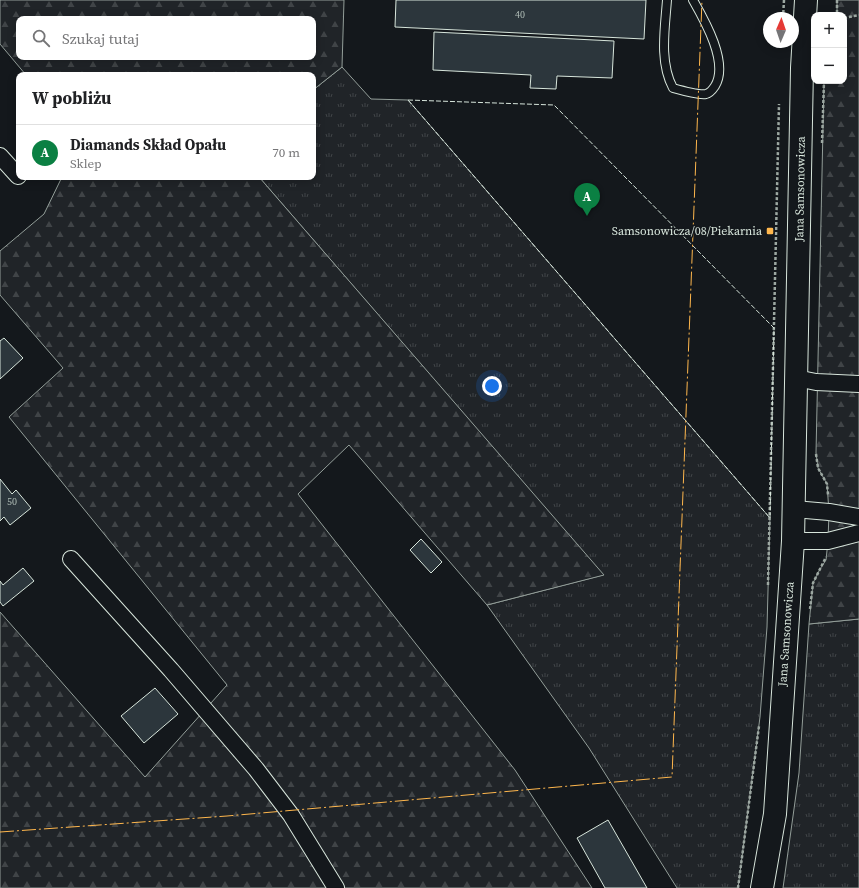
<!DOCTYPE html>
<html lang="pl">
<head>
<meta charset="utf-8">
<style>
	:root { --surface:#fff; --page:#f2f2f2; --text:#202124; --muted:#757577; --line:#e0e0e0; --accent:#0b8043 }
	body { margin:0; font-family:"Source Serif 4",serif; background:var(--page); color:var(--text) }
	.controls { position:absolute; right:12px; top:12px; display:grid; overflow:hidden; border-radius:8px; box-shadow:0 2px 10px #0003 }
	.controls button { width:36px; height:36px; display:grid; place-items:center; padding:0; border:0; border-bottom:1px solid var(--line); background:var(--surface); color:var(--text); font:20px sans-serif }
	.compass { position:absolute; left:763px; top:12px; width:36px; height:36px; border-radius:50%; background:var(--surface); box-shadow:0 2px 10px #0003; rotate:2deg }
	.you { position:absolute; left:492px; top:386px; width:14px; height:14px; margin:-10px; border:3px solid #fff; border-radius:50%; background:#1a73e8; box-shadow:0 0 0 6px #1a73e833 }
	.badge { display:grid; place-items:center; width:26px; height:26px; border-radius:50%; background:var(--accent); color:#fff; font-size:13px; font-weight:700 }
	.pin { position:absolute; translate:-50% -33px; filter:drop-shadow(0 1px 2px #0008) }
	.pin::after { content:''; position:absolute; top:21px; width:14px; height:12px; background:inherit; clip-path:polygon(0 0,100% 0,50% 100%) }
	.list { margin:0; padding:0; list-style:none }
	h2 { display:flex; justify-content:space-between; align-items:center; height:52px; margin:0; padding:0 16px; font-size:17px }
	h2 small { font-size:13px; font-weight:400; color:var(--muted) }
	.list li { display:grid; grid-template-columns:26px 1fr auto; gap:12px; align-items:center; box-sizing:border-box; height:56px; padding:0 16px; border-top:1px solid var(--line) }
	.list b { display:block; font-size:15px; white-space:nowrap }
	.list p { margin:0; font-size:13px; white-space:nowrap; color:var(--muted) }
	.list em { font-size:13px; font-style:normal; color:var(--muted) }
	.icon { flex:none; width:22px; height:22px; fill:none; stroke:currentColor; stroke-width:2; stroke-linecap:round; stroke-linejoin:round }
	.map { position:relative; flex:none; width:859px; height:888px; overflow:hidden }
	.search { position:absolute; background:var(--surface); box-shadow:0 2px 10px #0003; left:16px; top:16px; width:300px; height:44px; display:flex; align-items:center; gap:10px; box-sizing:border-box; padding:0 14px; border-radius:8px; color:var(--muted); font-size:15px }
	.panel { position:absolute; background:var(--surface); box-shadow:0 2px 10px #0003; left:16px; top:72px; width:300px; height:108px; border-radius:8px }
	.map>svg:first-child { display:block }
</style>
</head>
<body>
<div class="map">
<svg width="859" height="888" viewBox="0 0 859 888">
	<defs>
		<pattern id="grass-tufts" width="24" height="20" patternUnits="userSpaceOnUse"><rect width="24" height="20" fill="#202428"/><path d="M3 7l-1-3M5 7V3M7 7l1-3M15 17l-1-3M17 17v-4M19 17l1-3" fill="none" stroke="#404447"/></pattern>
		<pattern id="forest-firs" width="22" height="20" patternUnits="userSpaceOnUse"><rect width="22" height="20" fill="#202428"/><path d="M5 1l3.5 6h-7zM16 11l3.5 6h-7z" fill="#404447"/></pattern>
	</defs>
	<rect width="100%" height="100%" fill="#14181c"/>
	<!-- grass -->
	<path fill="url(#grass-tufts)" stroke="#939e99" d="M342 67 371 99 408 100 770 518 767 627 760 717 738 888H677L589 748 487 605 603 575 259 177H313V90Z
		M859 619V888H783L799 773 809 624Z"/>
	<!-- forest -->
	<path fill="url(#forest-firs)" stroke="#939e99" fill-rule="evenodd" d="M0 0H344L342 67 313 90V75H26L0 44ZM19 19H313V57H19Z
		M837 0H859V619L809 624 813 583 820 569 826 560 828 541 829 512 827 484 818 468 816 453 824 81H844V15H837Z
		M62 177H259L604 575 487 605 349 445 298 494 515 770 592 888H0V612L145 777 227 685 9 417 63 368 0 295V251L44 214Z"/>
	<!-- building -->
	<path fill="#2c363c" stroke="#d8e6dc" d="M396 0H646L644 39 395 27Z
		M434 32 614 41 612 78 557 76 556 89 530 88 531 75 433 70Z
		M4 338 23 358 0 379V341Z
		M0 479 12 494 16 490 31 508 10 525 4 517 0 521Z
		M421 539 442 562 431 573 410 550Z
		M23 568 34 581 3 606 0 602V581L3 585Z
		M155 688 178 714 144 743 121 716Z
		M608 820 647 888H605L577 838Z"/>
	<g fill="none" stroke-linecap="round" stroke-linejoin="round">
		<defs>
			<path id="service" d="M667 0C665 28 659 62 673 88 680 90 699 95 706 94 710 93 713 89 715 86 729 63 705 21 693 0"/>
			<path id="minor" d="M0 156 18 176
				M796 378 816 382 859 384
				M794 509 829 512 859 517
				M793 541H828L859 533
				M71 559 171 670 256 769 291 815 336 888"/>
			<path id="secondary" d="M762 888 775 814 793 541 802 68 806 0"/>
		</defs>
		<!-- service casing -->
		<use href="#service" stroke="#d8e6dc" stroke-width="10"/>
		<!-- minor casing -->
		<use href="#minor" stroke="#d8e6dc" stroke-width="18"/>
		<!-- secondary casing -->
		<use href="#secondary" stroke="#d8e6dc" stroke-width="24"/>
		<!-- path -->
		<path stroke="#9da8a2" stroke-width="2.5" stroke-dasharray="3 2" stroke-linecap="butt" d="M837 0V15
			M783 18 784 0
			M844 18 859 15
			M822 143 824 81
			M816 454 818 468 827 484 828 495
			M768 585 779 104
			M810 609 813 583 826 557
			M738 888 759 726"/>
		<!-- service -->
		<use href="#service" stroke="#14181c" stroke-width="8"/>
		<!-- minor -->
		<use href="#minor" stroke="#14181c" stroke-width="16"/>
		<!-- secondary -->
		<use href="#secondary" stroke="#14181c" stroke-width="22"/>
		<!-- fence -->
		<path stroke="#d8e6dc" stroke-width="1" stroke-dasharray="5 2" stroke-linecap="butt" d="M408 100 554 105 774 328 770 518Z"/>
		<!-- power -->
		<path stroke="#ffb74d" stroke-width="1" stroke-dasharray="14 3 2 3" stroke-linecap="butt" d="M0 832 227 816 672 777 702 0"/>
	</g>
	<!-- markers -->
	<rect fill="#ffb74d" stroke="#14181c" stroke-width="1.5" x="766" y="227" width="8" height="8" rx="2"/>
	<g text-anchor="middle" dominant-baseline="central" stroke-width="3" stroke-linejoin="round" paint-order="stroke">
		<!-- number labels -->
		<g font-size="10" fill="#adbab4">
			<text x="520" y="14">40</text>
			<text x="12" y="501">50</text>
		</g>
		<!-- street labels -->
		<g font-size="12" fill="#d8e6dc" stroke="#14181c">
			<text transform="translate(800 189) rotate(-89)">Jana Samsonowicza</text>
			<text transform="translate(786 634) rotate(-86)">Jana Samsonowicza</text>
		</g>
		<!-- poi labels -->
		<g font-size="12" fill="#d8e6dc" stroke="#14181c" text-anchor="end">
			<text x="762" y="231">Samsonowicza/08/Piekarnia</text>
		</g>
	</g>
</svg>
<div class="controls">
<button>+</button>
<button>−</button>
</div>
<svg class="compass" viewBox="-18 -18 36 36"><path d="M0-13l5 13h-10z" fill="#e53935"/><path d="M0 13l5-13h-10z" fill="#757577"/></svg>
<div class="you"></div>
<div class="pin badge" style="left:587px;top:216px">A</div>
<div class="search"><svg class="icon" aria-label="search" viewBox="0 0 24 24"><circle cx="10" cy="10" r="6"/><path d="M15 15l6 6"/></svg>Szukaj tutaj</div>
<section class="panel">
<h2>W pobliżu<small></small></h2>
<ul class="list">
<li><span class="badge">A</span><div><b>Diamands Skład Opału</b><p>Sklep</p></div><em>70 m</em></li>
</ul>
</section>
</div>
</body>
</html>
